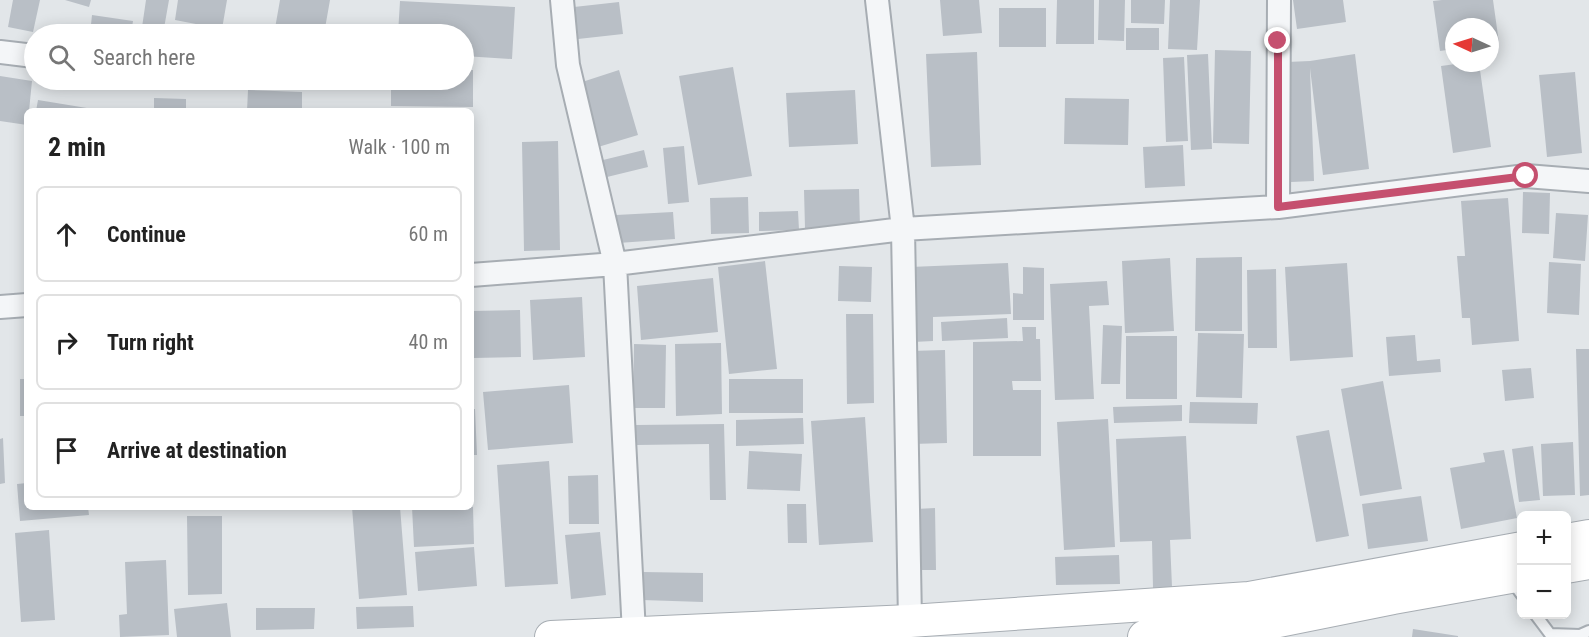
<!DOCTYPE html>
<html lang="en">
<head>
<meta charset="utf-8">
<style>
	:root { --surface:#fff; --page:#f6f6f6; --text:#222; --muted:#767676; --line:#e0e0e0 }
	body { margin:0; font-family:"Roboto Condensed",sans-serif; background:var(--page); color:var(--text) }
	.controls { position:absolute; right:18px; bottom:18px; display:grid; overflow:hidden; border-radius:9px; box-shadow:0 3px 15px #0003 }
	.controls button { width:54px; height:54px; display:grid; place-items:center; padding:0; border:0; border-bottom:2px solid var(--line); background:var(--surface); color:var(--text); font:30px sans-serif }
	.compass { position:absolute; left:1445px; top:18px; width:54px; height:54px; border-radius:50%; background:var(--surface); box-shadow:0 3px 15px #0003; rotate:274deg }
	.stop { position:absolute; width:18px; height:18px; margin:-14px; border:4px solid #c5506f; border-radius:50%; background:#fff }
	.stop.end { background:#c5506f; border-color:#fff; box-shadow:0 2px 6px #0008 }
	.list { margin:0; padding:0; list-style:none }
	h2 { display:flex; justify-content:space-between; align-items:center; height:78px; margin:0; padding:0 24px; font-size:26px }
	h2 small { font-size:20px; font-weight:400; color:var(--muted) }
	.list li { display:grid; grid-template-columns:39px 1fr auto; gap:18px; align-items:center; box-sizing:border-box; height:96px; margin:0 12px 12px; padding:0 12px; border:2px solid var(--line); border-radius:9px }
	.list b { display:block; font-size:22px; white-space:nowrap }
	.list em { font-size:20px; font-style:normal; color:var(--muted) }
	.icon { flex:none; width:33px; height:33px; fill:none; stroke:currentColor; stroke-width:2; stroke-linecap:round; stroke-linejoin:round }
	.map { position:relative; flex:none; width:1589px; height:637px; overflow:hidden }
	.search { position:absolute; background:var(--surface); box-shadow:0 3px 15px #0003; left:24px; top:24px; width:450px; height:66px; display:flex; align-items:center; gap:15px; box-sizing:border-box; padding:0 21px; border-radius:33px; color:var(--muted); font-size:22px }
	.panel { position:absolute; background:var(--surface); box-shadow:0 3px 15px #0003; left:24px; top:108px; width:450px; height:402px; border-radius:9px }
	.map>svg:first-child { display:block }
</style>
</head>
<body>
<div class="map">
<svg width="1589" height="637" viewBox="0 0 1589 637">
	<rect width="100%" height="100%" fill="#e2e6e9"/>
	<!-- building -->
	<path fill="#b9bfc6" d="M13 0H40L33 32 8 27Z
		M65 0H91L89 7Z
		M146 0H169L163 34H141Z
		M178 0H227L222 29 175 20Z
		M280 0H330L324 34H274Z
		M940 0H979L982 33 943 36Z
		M1057 0H1094V44H1056Z
		M1099 0H1125L1124 41 1098 40Z
		M1131 0H1165L1164 24 1131 23Z
		M1170 0H1200L1197 50 1168 49Z
		M1293 0H1343L1346 22 1297 29Z
		M1442 0H1493L1499 43 1490 44V27H1454V49L1440 51 1433 1Z
		M400 1 515 7 512 59 464 56V34H398Z
		M619 2 623 34 569 40 565 8Z
		M999 8H1046V47H999Z
		M92 15 133 21 131 34H90Z
		M174 26 210 33V34H173Z
		M1126 28H1159V50H1126Z
		M1215 50 1251 51 1249 144 1213 143Z
		M977 52 981 165 931 167 926 54Z
		M1208 54 1212 149 1191 150 1187 55Z
		M1355 54 1369 169 1323 175 1310 68 1314 181 1291 182 1287 62 1310 61Z
		M1184 57 1188 141 1166 142 1163 58Z
		M1463 63H1479L1491 147 1453 153 1441 66Z
		M733 67 752 176 698 185 679 76Z
		M464 70H473V107L391 106V80H464Z
		M619 70 638 135 598 147 579 83Z
		M1575 72 1582 153 1547 157 1539 75Z
		M0 76 32 81 29 111H27V125L0 121Z
		M248 90 302 92V111H247Z
		M855 90 858 144 789 147 786 93Z
		M154 98 186 99V111H154Z
		M1065 98 1129 99 1128 145 1064 144Z
		M38 100 99 110V111H36Z
		M558 141 560 250 524 251 522 142Z
		M1183 145 1185 186 1145 188 1143 147Z
		M684 146 689 202 668 204 663 148Z
		M644 150 648 167 607 177 603 160Z
		M859 189 860 227 805 228 804 190Z
		M1523 192 1550 193 1549 234 1522 233Z
		M748 197 749 233 711 234 710 198Z
		M1508 198 1519 341 1472 345 1470 318H1462L1457 256H1465L1461 201Z
		M798 211 799 230 759 231V212Z
		M673 212 675 239 618 243 616 215Z
		M1556 213 1588 215 1585 261 1553 258Z
		M1242 257V331H1195L1196 258Z
		M1170 258 1174 331 1125 333 1122 261Z
		M765 261 777 369 729 374 718 267Z
		M1549 262 1581 264 1579 315 1547 313Z
		M1008 263 1011 314 933 317V341L913 342 910 267Z
		M1347 263 1353 357 1290 361 1285 267Z
		M839 266 872 267 871 302 838 301Z
		M1023 267 1044 268V320H1013V293L1023 294Z
		M1276 269 1277 348H1248L1247 270Z
		M713 278 718 332 641 340 637 286Z
		M1107 281 1109 305 1089 306 1094 399 1055 400 1050 284Z
		M582 297 585 357 533 360 530 300Z
		M520 310 521 357 473 358 472 311Z
		M846 314H873L874 403 847 404Z
		M1007 318 1008 338 942 341 941 322Z
		M1103 325 1122 326 1120 384H1101Z
		M1022 327H1036V339H1040L1041 381H1012L1013 390H1041V456H973V342L1023 341Z
		M1198 333 1244 334 1242 398 1196 397Z
		M1415 335 1417 361 1440 359 1441 372 1389 376 1386 337Z
		M1126 336H1177V399H1126Z
		M721 343 722 414 676 416 675 344Z
		M634 344 666 345 665 408H633Z
		M1576 349H1589V495L1580 496Z
		M945 350 947 443 912 444 910 351Z
		M1531 368 1534 398 1505 401 1502 370Z
		M20 379H27V416H20Z
		M729 379H803V413H729Z
		M1383 381 1402 489 1360 496 1341 389Z
		M569 385 573 443 488 450 483 392Z
		M1190 402 1258 403 1257 424 1189 423Z
		M1182 405V421L1114 423 1113 407Z
		M471 409H475L477 455H471Z
		M865 417 873 542 819 545 811 421Z
		M803 418 804 444 736 446V420Z
		M1108 419 1115 547 1064 550 1057 422Z
		M724 424 726 500H710L709 444 636 445V425Z
		M1329 430 1349 536 1316 542 1296 436Z
		M1186 436 1191 539 1170 540 1172 587 1153 588 1152 541 1120 542 1116 439Z
		M3 438 5 483 0 484V439Z
		M1573 442 1575 495 1543 496 1541 444Z
		M1533 446 1540 500 1519 502 1512 449Z
		M1504 450 1517 518 1461 529 1450 468 1485 462 1483 453Z
		M749 451 802 454 800 491 747 489Z
		M549 461 558 584 505 587 497 465Z
		M598 475 599 524H569L568 476Z
		M27 483V507H88L89 515 20 521 17 484Z
		M1421 496 1428 541 1368 549 1362 504Z
		M787 504H806L807 543H788Z
		M352 507H400L407 595 359 599Z
		M412 507H473L474 544 414 547Z
		M935 508 936 570H917L916 509Z
		M187 516H222V594L188 595Z
		M49 530 55 620 21 622 15 533Z
		M600 532 606 595 571 599 565 535Z
		M474 547 477 586 418 591 415 552Z
		M1119 555 1120 584 1056 585 1055 557Z
		M166 560 169 635 120 637 119 615 127 614 125 562Z
		M643 572 703 573V602L642 600Z
		M227 603 231 637H177L174 609Z
		M413 606 414 627 357 629 356 607Z
		M256 608H315L314 629 256 630Z
		M1413 629 1458 636V637H1412Z"/>
	<g fill="none" stroke-linecap="round" stroke-linejoin="round">
		<defs>
			<path id="service" d="M1511 580 1522 595
				M1535 614 1550 634 1580 635 1589 631"/>
			<path id="minor" d="M562 0 568 65 615 264 634 633
				M0 52 34 56
				M1278 207 1279 0
				M471 275 615 264 903 229 877 0
				M0 307 27 305
				M910 621 903 229 1278 207 1526 176 1589 181"/>
			<path id="secondary" d="M1566 540 1589 536
				M1566 567 1589 563
				M551 637 910 621 1249 598 1522 548
				M1144 637 1259 625 1393 598 1522 575"/>
		</defs>
		<!-- service casing -->
		<use href="#service" stroke="#a7adb3" stroke-width="14"/>
		<!-- minor casing -->
		<use href="#minor" stroke="#a7adb3" stroke-width="26"/>
		<!-- secondary casing -->
		<use href="#secondary" stroke="#a7adb3" stroke-width="34"/>
		<!-- service -->
		<use href="#service" stroke="#f4f6f8" stroke-width="10"/>
		<!-- minor -->
		<use href="#minor" stroke="#f4f6f8" stroke-width="22"/>
		<!-- secondary -->
		<use href="#secondary" stroke="#fff" stroke-width="32"/>
	</g>
	<g fill="none" stroke-linecap="round" stroke-linejoin="round">
		<!-- route -->
		<path stroke="#c5506f" stroke-width="8" d="M1278 41V207L1526 176"/>
	</g>
</svg>
<div class="controls">
<button>+</button>
<button>−</button>
</div>
<svg class="compass" viewBox="-18 -18 36 36"><path d="M0-13l5 13h-10z" fill="#e53935"/><path d="M0 13l5-13h-10z" fill="#767676"/></svg>
<div class="stop" style="left:1526px;top:176px"></div>
<div class="stop end" style="left:1278px;top:41px"></div>
<div class="search"><svg class="icon" aria-label="search" viewBox="0 0 24 24"><circle cx="10" cy="10" r="6"/><path d="M15 15l6 6"/></svg>Search here</div>
<section class="panel">
<h2>2 min<small>Walk · 100 m</small></h2>
<ul class="list">
<li><svg class="icon" aria-label="ahead" viewBox="0 0 24 24"><path d="M12 20V5M6 11l6-6 6 6"/></svg><div><b>Continue</b></div><em>60 m</em></li>
<li><svg class="icon" aria-label="right" viewBox="0 0 24 24"><path d="M7 20v-9h11M14 6l5 5-5 5"/></svg><div><b>Turn right</b></div><em>40 m</em></li>
<li><svg class="icon" aria-label="arrive" viewBox="0 0 24 24"><path d="M6 21V4h12l-3 4 3 4H6"/></svg><div><b>Arrive at destination</b></div></li>
</ul>
</section>
</div>
</body>
</html>
